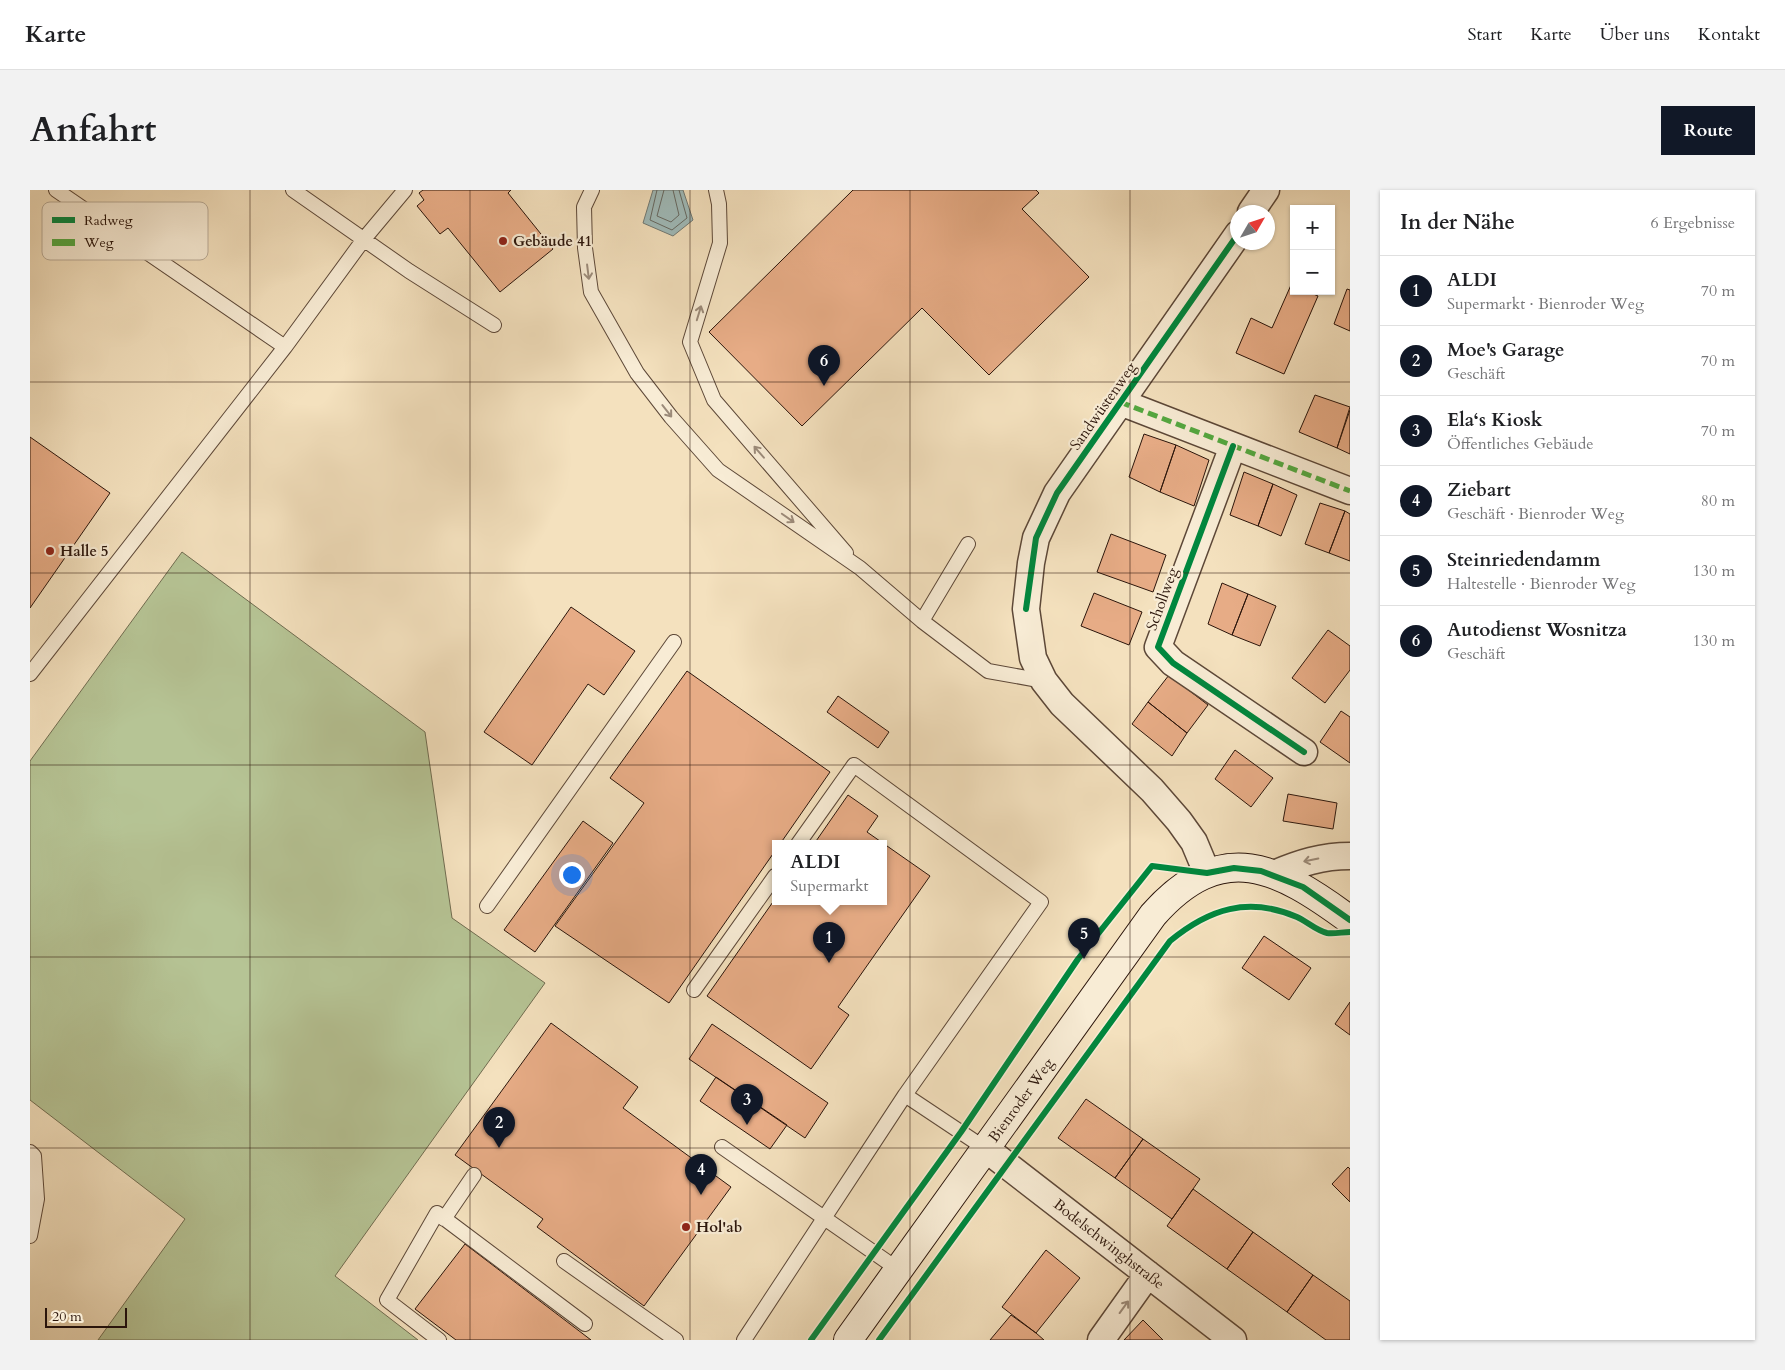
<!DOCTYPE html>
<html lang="de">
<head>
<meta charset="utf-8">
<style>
	:root { --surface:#fff; --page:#f2f2f2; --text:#202124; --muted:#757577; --line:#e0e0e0; --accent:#111827 }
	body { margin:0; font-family:Cardo,serif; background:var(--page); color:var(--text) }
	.controls { position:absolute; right:15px; top:15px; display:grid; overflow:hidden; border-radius:0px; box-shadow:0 1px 4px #0004 }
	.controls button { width:45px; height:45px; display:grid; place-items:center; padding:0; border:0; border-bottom:1px solid var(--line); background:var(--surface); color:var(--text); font:25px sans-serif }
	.compass { position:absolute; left:1200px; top:15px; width:45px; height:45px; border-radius:50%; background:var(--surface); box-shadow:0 1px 4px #0004; rotate:51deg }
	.scale { position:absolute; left:15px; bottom:12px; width:82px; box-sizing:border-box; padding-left:5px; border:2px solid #2b150b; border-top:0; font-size:14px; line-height:18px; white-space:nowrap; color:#2b150b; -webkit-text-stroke:4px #f8ecd5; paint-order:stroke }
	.you { position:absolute; left:541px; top:684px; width:18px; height:18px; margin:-12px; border:4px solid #fff; border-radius:50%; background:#1a73e8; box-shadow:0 0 0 8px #1a73e833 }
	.badge { display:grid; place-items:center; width:32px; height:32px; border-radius:50%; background:var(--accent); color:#fff; font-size:16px; font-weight:700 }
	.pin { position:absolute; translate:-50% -41px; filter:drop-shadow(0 1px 2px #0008) }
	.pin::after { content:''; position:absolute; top:26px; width:18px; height:15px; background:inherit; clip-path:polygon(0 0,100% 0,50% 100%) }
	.popup { position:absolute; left:742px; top:650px; width:115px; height:65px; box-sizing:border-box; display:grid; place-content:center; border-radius:0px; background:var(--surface); filter:drop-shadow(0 1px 4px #0005); font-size:16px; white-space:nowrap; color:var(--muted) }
	.popup b { font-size:19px; color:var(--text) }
	.popup::after { content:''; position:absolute; left:50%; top:100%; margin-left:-10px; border:10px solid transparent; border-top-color:var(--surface) }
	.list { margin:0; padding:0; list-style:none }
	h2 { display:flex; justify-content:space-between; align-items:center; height:65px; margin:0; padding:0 20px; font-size:21px }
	h2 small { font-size:16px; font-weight:400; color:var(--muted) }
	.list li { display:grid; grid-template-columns:32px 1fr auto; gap:15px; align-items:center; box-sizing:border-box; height:70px; padding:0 20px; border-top:1px solid var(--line) }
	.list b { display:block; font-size:19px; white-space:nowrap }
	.list p { margin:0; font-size:16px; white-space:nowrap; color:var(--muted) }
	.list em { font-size:16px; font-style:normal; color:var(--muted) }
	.map { position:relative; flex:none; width:1320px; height:1150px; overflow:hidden; border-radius:0px }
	header { display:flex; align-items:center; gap:30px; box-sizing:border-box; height:70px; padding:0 25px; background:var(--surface); border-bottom:1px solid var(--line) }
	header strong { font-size:24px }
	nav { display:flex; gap:28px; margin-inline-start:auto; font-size:18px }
	.intro { display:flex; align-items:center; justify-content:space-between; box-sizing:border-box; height:120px; padding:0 30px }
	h1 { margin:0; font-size:35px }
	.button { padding:12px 22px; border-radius:0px; background:var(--accent); color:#fff; font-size:18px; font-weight:700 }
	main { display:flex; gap:30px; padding:0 30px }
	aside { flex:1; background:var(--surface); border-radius:0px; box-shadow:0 1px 4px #0004 }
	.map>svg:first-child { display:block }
</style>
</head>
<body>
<header>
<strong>Karte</strong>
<nav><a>Start</a><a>Karte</a><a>Über uns</a><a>Kontakt</a></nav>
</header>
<div class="intro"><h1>Anfahrt</h1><a class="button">Route</a></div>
<main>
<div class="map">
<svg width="1320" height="1150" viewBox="0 0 1320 1150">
	<rect width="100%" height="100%" fill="#f4e1be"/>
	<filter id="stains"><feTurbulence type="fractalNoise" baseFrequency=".004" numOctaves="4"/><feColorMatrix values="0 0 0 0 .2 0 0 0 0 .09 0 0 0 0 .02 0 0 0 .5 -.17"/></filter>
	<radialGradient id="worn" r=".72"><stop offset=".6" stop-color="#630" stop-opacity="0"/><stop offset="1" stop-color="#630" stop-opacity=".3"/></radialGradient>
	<!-- green -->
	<path fill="#b6c495" stroke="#706c50" d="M152 362 395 542 422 728 515 793 305 1086 388 1150H68L155 1029 0 910V571Z"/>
	<!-- water -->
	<path fill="#9fbbba" stroke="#717974" d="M623 0H653L663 30 643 46 613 33Z"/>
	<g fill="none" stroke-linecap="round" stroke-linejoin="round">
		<!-- shore -->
		<path stroke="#656862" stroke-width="1" d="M627 0 620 30 642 40 657 28 649 0
			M634 0 627 26 641 32 649 25 643 0"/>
	</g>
	<!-- building -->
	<path fill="#e7ac86" stroke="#2b150b" d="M393 0H481L478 3 523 59 470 102 418 38 410 44 387 16 394 10 389 3Z
		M823 0H1006L1009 3 992 19 1059 87 959 185 892 118 772 236 679 142Z
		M1261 95 1264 96V101H1276L1288 106 1254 184 1206 163 1221 128 1242 138Z
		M1317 99 1320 100V141L1304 134Z
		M1285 205 1320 217 1307 258 1269 242Z
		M1320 220V264L1307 258Z
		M1114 244 1146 255 1130 302 1099 287Z
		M0 247 80 303 0 418Z
		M1146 255 1179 270 1164 316 1130 302Z
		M1214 282 1243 294 1228 336 1200 325Z
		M1243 294 1267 305 1251 346 1228 336Z
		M1290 313 1315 321 1299 363 1275 354Z
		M1315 321 1320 324V371L1299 363Z
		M1081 344 1136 365 1123 402 1067 382Z
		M1192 393 1218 404 1202 445 1178 434Z
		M1064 403 1112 422 1099 455 1051 436Z
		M1218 404 1246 416 1230 456 1202 445Z
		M541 417 605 461 574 505 558 494 502 575 454 542Z
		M1298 440 1320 456V480L1295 513 1262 488Z
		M657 481 800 582 750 654H745V661L639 813 525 736 614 613 580 588Z
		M1139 485 1178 515 1157 543 1118 512Z
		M808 506 859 542 848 558 797 522Z
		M1118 512 1157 543 1142 566 1102 534Z
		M1311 521 1320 527V573L1290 552Z
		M1205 560 1243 588 1221 617 1185 589Z
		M1258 604 1307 613 1303 639 1253 631Z
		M818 605 848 626 837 642 900 686 808 817 819 825 781 879 677 806 745 709V712H853V654H784Z
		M553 631 583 653 505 762 474 740Z
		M1234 746 1281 778 1259 810 1212 778Z
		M1320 812V845L1305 834Z
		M521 833 608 897 593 918 701 997 614 1116 507 1037 513 1029 425 965Z
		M682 834 798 913 775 948 659 869Z
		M686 887 757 935 740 959 670 911Z
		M1056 909 1113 949 1085 988 1028 948Z
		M1113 949 1170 989 1142 1029 1085 988Z
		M1318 977 1320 979V1012L1302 994Z
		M1163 999 1223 1042 1197 1079 1137 1036Z
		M1223 1042 1283 1085 1257 1122 1197 1079Z
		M435 1054 561 1150H426L385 1119Z
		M1016 1060 1050 1088 1006 1143 972 1117Z
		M1283 1085 1320 1111V1150H1296L1257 1122Z
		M981 1125 1006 1143 1014 1150H960Z
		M1113 1130 1133 1150H1094Z"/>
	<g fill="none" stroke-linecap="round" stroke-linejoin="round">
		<defs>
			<path id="lane" d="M26 0 255 157
				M263 0 379 81 464 135
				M562 0 554 17 555 58 561 102 607 183 641 227 688 280 830 378 892 431 958 481 1014 491
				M686 0 689 14 690 53 660 152 684 210 816 363
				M892 431 938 354
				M0 484 255 157 334 49 375 0
				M768 654 824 575 1011 712 875 905 956 959
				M457 716 644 452
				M664 800 745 686
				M692 957 869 1080
				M0 962 4 966 7 1009 0 1046
				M414 1029 444 985
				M534 1071 646 1150
				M409 1150 357 1110 407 1023 555 1134
				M714 1150 875 905"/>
			<path id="street" d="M1221 22 1236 0
				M1090 212 1320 301
				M1203 256 1128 457 1143 473 1274 562
				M1177 683 1164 652 1149 631 1122 600 1032 514 1014 491 1003 468 996 419 1001 373 1006 348 1027 303 1208 44
				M1244 684C1270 673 1292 666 1320 666
				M956 959 1203 1150
				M1071 1150 1118 1084"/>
			<path id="secondary" d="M818 1150 1123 725C1192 647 1248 677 1320 730"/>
		</defs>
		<!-- lane casing -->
		<use href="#lane" stroke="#5d4838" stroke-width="16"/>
		<!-- street casing -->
		<use href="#street" stroke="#5d4838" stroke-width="29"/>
		<!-- secondary casing -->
		<use href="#secondary" stroke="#2b150b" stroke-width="30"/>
		<!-- lane -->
		<use href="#lane" stroke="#f8ecd5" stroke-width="14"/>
		<!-- street -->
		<use href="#street" stroke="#f8ecd5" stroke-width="26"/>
		<!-- secondary -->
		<use href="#secondary" stroke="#f8ecd5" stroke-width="28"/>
		<!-- quiet -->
		<path stroke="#54a941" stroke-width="5" stroke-dasharray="10 5" stroke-linecap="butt" d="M1090 212 1320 301"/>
		<defs>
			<path id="cycleway" d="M1203 256 1128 457 1143 473 1274 562
				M996 419 1006 348 1027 303 1208 44
				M781 1150 931 942 1048 769 1122 676 1177 683 1204 678 1231 681 1273 697 1320 730
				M849 1150 1140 751C1179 719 1218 706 1267 727 1276 731 1287 741 1297 743 1304 744 1313 742 1320 742"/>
		</defs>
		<!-- cycleway casing -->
		<use href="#cycleway" stroke="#f8ecd5" stroke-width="9"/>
		<!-- cycleway -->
		<use href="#cycleway" stroke="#00873e" stroke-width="6"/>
	</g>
	<!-- one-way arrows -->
	<defs><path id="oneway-shaft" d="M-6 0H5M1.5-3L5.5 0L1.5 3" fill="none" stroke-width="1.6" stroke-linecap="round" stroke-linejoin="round" transform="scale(1.25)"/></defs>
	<g stroke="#9c8b7a">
		<use href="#oneway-shaft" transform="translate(558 82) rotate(83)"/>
		<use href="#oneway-shaft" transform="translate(669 123) rotate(-73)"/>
		<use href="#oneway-shaft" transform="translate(637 221) rotate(52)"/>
		<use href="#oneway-shaft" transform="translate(729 262) rotate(-131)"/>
		<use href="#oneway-shaft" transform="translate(758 328) rotate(35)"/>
		<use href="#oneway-shaft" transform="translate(1281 670) rotate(168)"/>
		<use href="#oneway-shaft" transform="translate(1094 1117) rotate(-54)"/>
	</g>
	<!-- grid -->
	<path fill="none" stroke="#2b150b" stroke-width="1" stroke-opacity="0.55" d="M220 0V1150M440 0V1150M660 0V1150M880 0V1150M1100 0V1150M0 192H1320M0 383H1320M0 575H1320M0 767H1320M0 958H1320"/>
	<!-- markers -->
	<g fill="#8f2418" stroke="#f8ecd5" stroke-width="2">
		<circle cx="473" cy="51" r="5"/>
		<circle cx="20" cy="361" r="5"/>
		<circle cx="656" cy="1037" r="5"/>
	</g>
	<g text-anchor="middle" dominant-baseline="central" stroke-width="4.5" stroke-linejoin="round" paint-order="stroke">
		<!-- poi labels -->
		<g font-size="15" font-weight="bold" fill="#2b150b" stroke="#f8ecd5" text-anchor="start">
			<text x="483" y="51">Gebäude 41</text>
			<text x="30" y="361">Halle 5</text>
			<text x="666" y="1037">Hol'ab</text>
		</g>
		<!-- street labels -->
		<g font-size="15" fill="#2b150b" stroke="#f8ecd5">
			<text transform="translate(1073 216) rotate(-55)">Sandwüstenweg</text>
			<text transform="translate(1132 409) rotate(-70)">Schollweg</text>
			<text transform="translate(991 910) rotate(-54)">Bienroder Weg</text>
			<text transform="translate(1079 1054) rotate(38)">Bodelschwinghstraße</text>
		</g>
	</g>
	<!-- legend -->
	<rect x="12" y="12" width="166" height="58" rx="8" fill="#f8ecd5" stroke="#baac98" stroke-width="1"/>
	<rect x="22" y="27" width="23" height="6" fill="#00873e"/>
	<rect x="22" y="49" width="23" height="7" fill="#54a941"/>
	<g font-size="14" fill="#2b150b">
		<text x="54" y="35">Radweg</text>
		<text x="54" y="57">Weg</text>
	</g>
	<rect width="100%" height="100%" filter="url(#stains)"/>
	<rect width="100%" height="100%" fill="url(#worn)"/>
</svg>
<div class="controls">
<button>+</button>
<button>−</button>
</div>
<svg class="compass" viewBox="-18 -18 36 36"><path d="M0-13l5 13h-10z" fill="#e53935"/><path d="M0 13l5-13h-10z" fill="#757577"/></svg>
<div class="scale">20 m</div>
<div class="you"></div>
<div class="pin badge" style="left:799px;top:773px">1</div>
<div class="popup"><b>ALDI</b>Supermarkt</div>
<div class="pin badge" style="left:469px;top:958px">2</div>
<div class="pin badge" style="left:717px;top:935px">3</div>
<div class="pin badge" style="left:671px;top:1005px">4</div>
<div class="pin badge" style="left:1054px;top:769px">5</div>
<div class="pin badge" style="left:794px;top:196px">6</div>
</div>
<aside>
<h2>In der Nähe<small>6 Ergebnisse</small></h2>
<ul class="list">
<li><span class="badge">1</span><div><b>ALDI</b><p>Supermarkt · Bienroder Weg</p></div><em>70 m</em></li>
<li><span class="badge">2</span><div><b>Moe's Garage</b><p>Geschäft</p></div><em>70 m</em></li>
<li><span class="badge">3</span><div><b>Ela‘s Kiosk</b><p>Öffentliches Gebäude</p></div><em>70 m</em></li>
<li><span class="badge">4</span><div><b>Ziebart</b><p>Geschäft · Bienroder Weg</p></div><em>80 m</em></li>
<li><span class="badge">5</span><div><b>Steinriedendamm</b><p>Haltestelle · Bienroder Weg</p></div><em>130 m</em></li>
<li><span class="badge">6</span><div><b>Autodienst Wosnitza</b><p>Geschäft</p></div><em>130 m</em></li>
</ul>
</aside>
</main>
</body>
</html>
